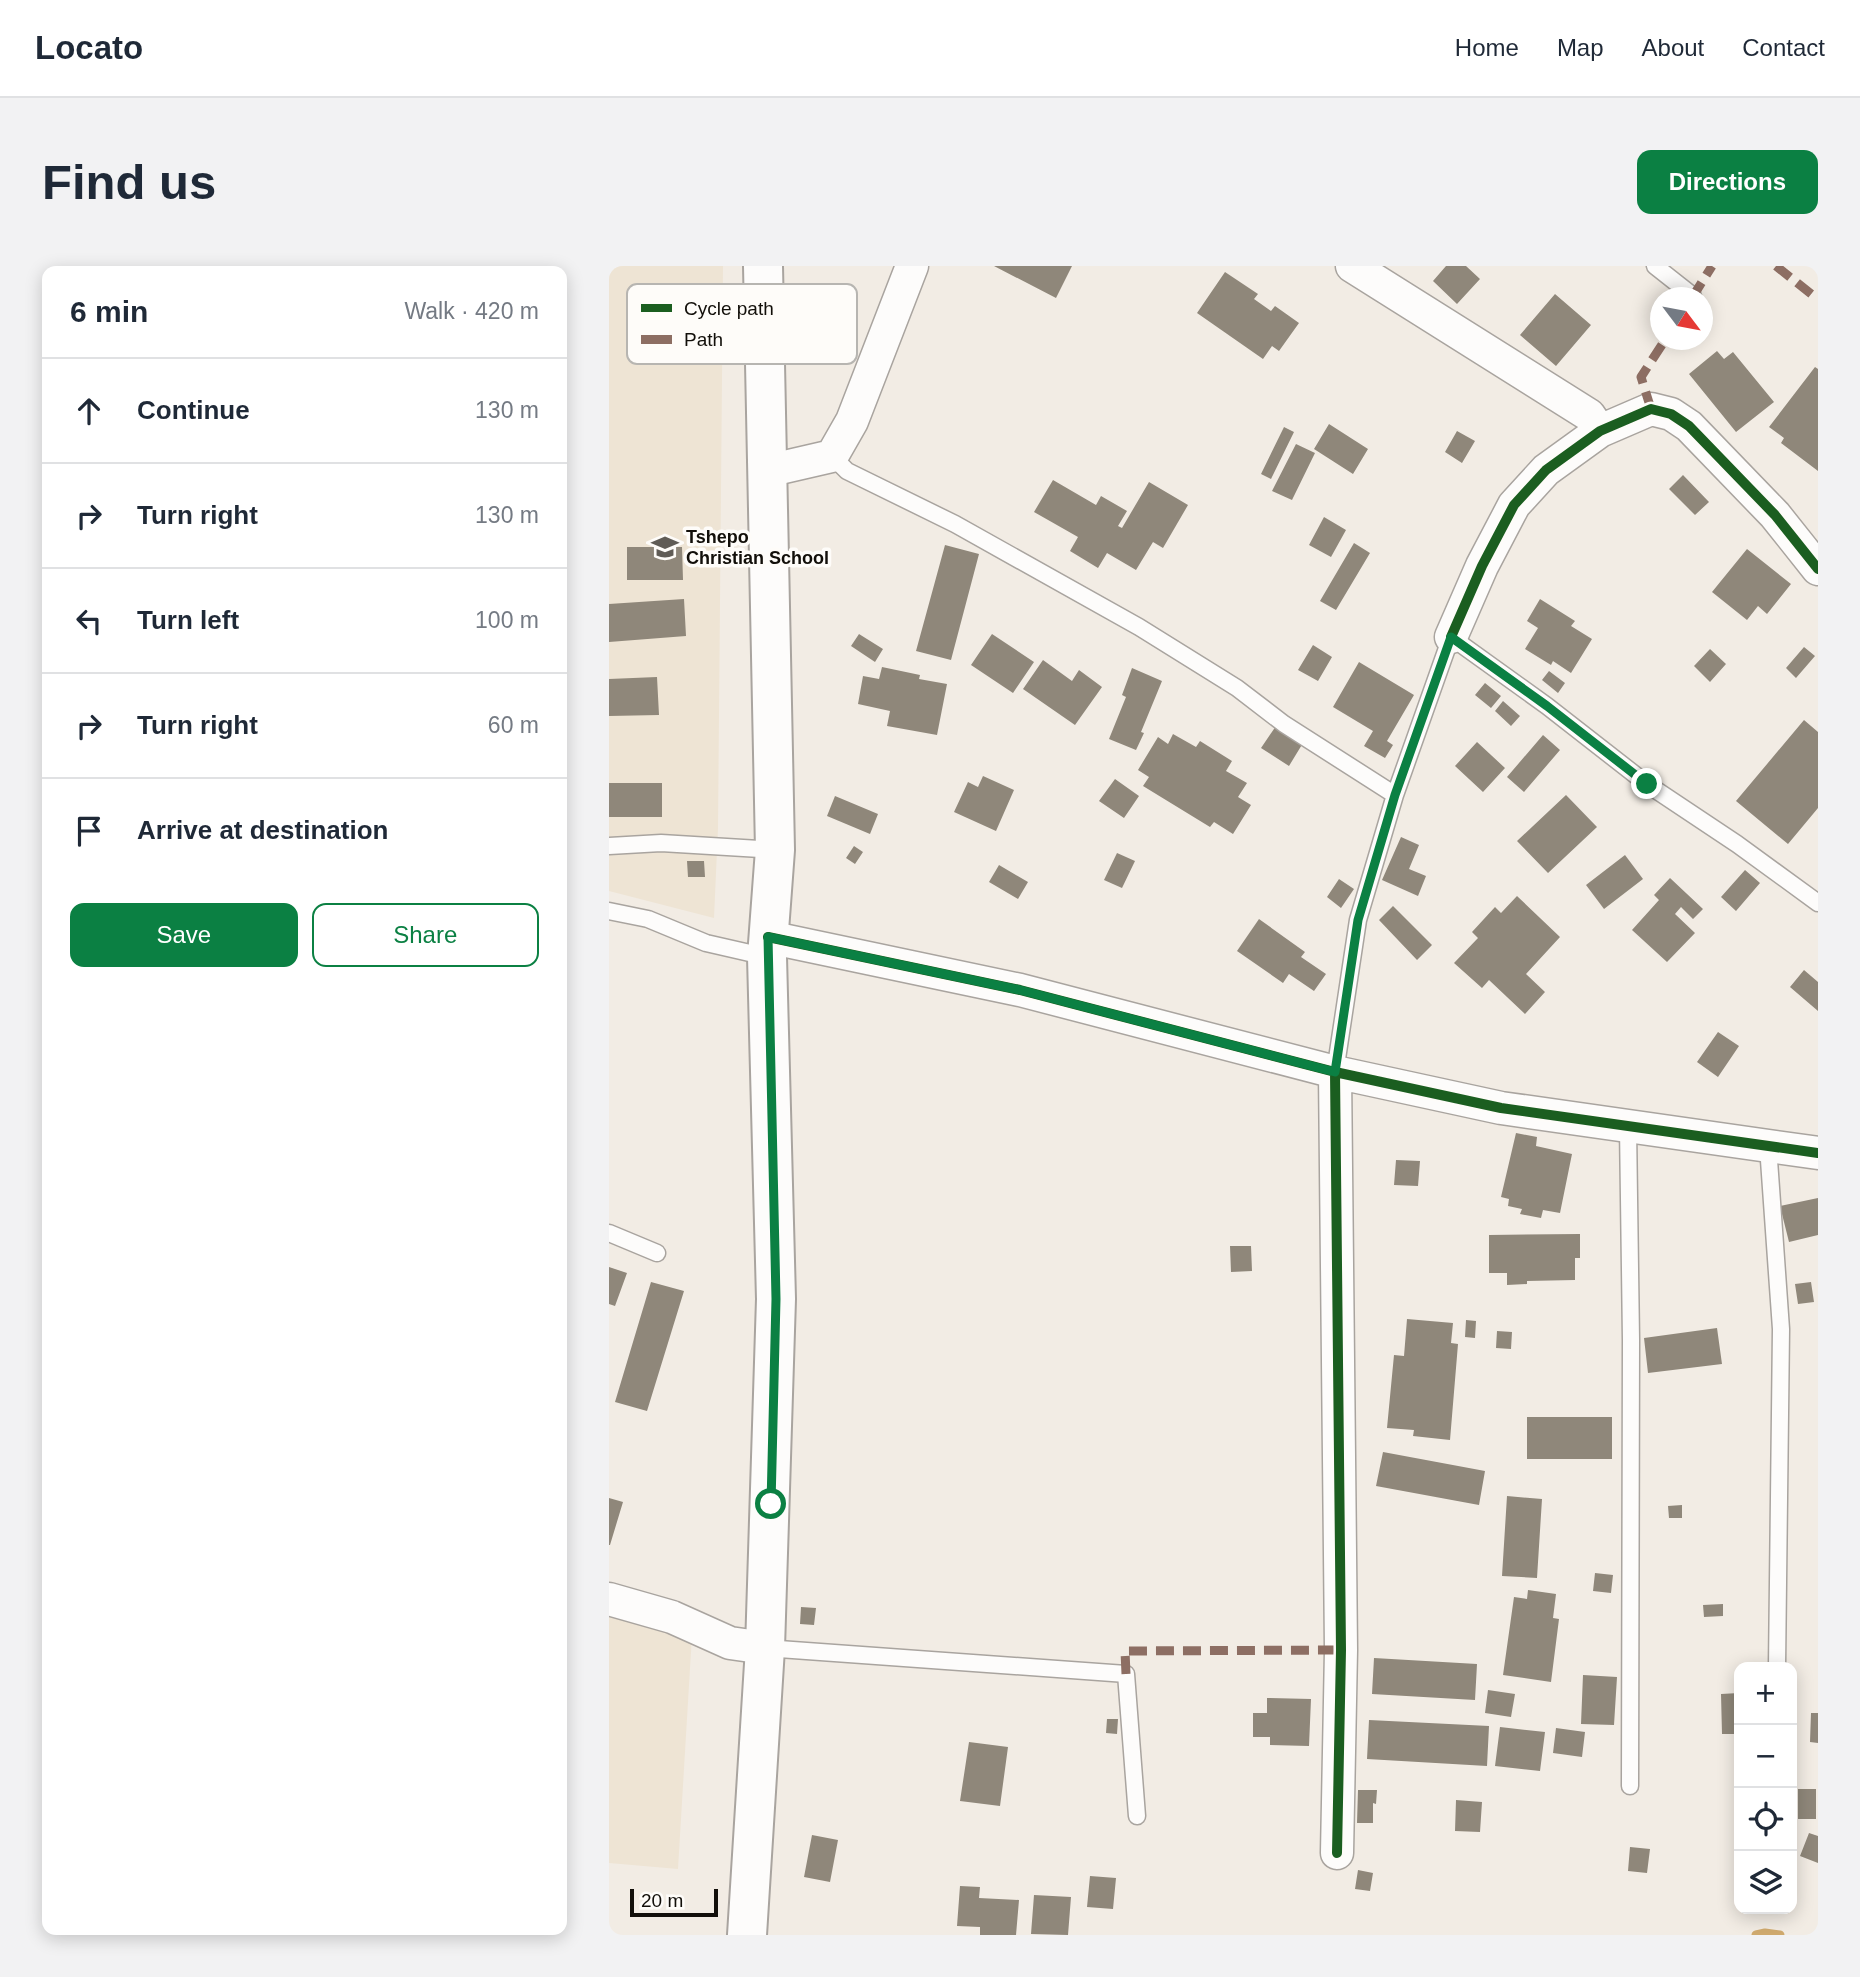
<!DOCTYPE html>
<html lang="en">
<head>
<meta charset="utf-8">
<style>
	:root { --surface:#fff; --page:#f2f2f3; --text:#1f2937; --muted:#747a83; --line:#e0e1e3; --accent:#0b8043 }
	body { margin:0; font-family:Helvetica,sans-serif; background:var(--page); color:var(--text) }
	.controls { position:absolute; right:21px; bottom:21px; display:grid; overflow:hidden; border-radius:14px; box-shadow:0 4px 18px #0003 }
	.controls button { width:63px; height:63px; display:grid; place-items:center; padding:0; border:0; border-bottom:2px solid var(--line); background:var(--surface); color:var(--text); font:35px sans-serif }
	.compass { position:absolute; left:1041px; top:21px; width:63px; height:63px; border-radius:50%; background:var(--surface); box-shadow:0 4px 18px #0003; rotate:122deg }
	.scale { position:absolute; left:21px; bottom:18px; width:88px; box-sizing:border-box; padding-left:7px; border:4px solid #120f0a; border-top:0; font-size:19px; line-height:24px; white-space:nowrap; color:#120f0a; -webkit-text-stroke:5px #fefcf9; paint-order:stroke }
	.stop { position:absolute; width:21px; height:21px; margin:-16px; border:5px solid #0b8043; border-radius:50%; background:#fff }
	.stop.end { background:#0b8043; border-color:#fff; box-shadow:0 2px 7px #0008 }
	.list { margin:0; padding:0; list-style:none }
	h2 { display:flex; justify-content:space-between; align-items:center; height:91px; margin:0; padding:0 28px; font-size:30px }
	h2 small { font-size:23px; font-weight:400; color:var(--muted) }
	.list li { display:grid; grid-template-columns:46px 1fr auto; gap:21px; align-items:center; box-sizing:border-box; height:105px; padding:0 28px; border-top:2px solid var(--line) }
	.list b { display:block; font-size:26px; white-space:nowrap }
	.list em { font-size:23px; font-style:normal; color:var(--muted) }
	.actions { display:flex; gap:14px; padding:21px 28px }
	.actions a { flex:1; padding:16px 0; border:2px solid var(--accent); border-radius:14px; text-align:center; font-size:24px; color:var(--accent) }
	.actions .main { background:var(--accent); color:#fff }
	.icon { flex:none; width:38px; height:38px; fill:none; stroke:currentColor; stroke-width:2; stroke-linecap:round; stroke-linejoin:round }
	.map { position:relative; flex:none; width:1209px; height:1669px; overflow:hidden; border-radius:14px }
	header { display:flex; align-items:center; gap:42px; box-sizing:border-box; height:98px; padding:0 35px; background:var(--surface); border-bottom:2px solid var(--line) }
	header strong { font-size:33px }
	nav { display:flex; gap:38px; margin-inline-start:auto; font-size:24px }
	.intro { display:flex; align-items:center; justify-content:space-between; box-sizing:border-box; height:168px; padding:0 42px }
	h1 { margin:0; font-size:49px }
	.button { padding:18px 32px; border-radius:14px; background:var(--accent); color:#fff; font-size:24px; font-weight:700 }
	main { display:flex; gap:42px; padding:0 42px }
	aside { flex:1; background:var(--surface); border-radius:14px; box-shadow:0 4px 18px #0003 }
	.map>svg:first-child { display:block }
</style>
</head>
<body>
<header>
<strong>Locato</strong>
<nav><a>Home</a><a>Map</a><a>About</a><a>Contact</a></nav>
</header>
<div class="intro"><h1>Find us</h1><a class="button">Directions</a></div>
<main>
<aside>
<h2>6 min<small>Walk · 420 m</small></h2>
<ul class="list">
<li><svg class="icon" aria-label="ahead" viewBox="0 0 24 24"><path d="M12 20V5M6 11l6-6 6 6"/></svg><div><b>Continue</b></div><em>130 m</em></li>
<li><svg class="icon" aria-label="right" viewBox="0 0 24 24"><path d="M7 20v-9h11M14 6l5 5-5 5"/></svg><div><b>Turn right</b></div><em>130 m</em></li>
<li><svg class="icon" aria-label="left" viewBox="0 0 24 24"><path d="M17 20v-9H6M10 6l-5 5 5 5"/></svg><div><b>Turn left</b></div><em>100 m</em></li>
<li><svg class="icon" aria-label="right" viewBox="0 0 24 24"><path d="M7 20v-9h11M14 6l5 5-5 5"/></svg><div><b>Turn right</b></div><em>60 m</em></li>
<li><svg class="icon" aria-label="arrive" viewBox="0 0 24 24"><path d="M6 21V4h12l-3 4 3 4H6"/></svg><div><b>Arrive at destination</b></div></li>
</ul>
<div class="actions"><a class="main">Save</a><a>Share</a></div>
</aside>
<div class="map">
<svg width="1209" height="1669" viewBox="0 0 1209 1669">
	<rect width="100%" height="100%" fill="#f2ece4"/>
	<!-- built -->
	<path fill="#eee4d4" d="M0 0H114L109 562 105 652 0 625Z
		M0 1350 83 1369 69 1603 0 1597Z"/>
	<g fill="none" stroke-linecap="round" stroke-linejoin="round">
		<!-- stream -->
		<path stroke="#d0aa6e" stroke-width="9" d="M1147 1669 1156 1667 1171 1669"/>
	</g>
	<!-- building -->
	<path fill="#8f877a" d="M385 0H463L447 32Z
		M837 0H857L871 13 848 38 824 15Z
		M616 6 649 28 645 33 662 45 666 40 690 57 670 85 663 80 654 93 588 47Z
		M946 28 982 59 947 100 911 69Z
		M1108 85 1115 93 1124 86 1165 136 1127 166 1080 108Z
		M1206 101 1209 103V205L1172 177 1175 172 1160 161Z
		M720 158 759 183 744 208 705 183Z
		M675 161 685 166 662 213 652 208Z
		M848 165 866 175 853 197 836 186Z
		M687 178 706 187 683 234 663 225Z
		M1074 209 1100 236 1086 249 1060 223Z
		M444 214 487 239 492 230 518 245 509 260 513 262 540 216 579 239 554 282 544 276 527 304 498 287 489 302 461 285 469 271 425 246Z
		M715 251 737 264 722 291 700 279Z
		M745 277 761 287 727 344 711 335Z
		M336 279 370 288 342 394 307 385Z
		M18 281H73L74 314H18Z
		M1138 283 1182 318 1158 348 1149 340 1138 354 1103 326Z
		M75 333 77 370 0 376V338Z
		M931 333 966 355 962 360 983 373 962 407 944 395 942 399 916 383 929 362 918 355Z
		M250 368 274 383 266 396 242 380Z
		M383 368 425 396 404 427 362 399Z
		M704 379 723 391 709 415 689 404Z
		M1195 381 1206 390 1187 412 1177 402Z
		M1101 383 1117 398 1101 416 1085 400Z
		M434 394 463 415 470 404 493 421 466 459 414 423Z
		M750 396 805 429 778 475 784 479 776 492 755 480 764 465 724 441Z
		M273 401 311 409 310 413 338 418 328 469 278 460 281 445 249 438 254 410 270 413Z
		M523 402 553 415 532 466 535 467 527 484 500 473 517 431 513 429Z
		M940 405 956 417 949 427 933 414Z
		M48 411 50 449 0 450V413Z
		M876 417 892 430 882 442 866 429Z
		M894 435 911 450 902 460 886 445Z
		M1195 454 1209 466V542L1179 578 1127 535Z
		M667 460 694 477 680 500 652 482Z
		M564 468 587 481 591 475 623 495 617 505 638 517 629 531 642 539 624 568 605 556 601 561 534 520 540 511 529 504 549 471 559 478Z
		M934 469 951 484 915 526 898 511Z
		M868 476 896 502 874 526 846 500Z
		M374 510 405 524 387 565 345 546 359 516 369 521Z
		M506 513 530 530 515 552 490 535Z
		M0 517H53V551H0Z
		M957 529 988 561 939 607 908 575Z
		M226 530 269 548 261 568 218 550Z
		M792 571 810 579 800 603 817 610 809 630 773 614Z
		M245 580 254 586 246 598 237 592Z
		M508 587 526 595 513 622 495 614Z
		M1016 589 1034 613 995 643 977 619Z
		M78 595H95L96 611H79Z
		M390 599 419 616 409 633 380 616Z
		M1136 604 1151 617 1127 645 1112 631Z
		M1061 612 1094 643 1084 653 1072 641 1066 648 1086 667 1058 696 1023 664 1050 634 1045 629Z
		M730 613 745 623 732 642 718 631Z
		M908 630 951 671 917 708 936 726 916 748 880 714 873 722 845 697 869 672 863 666 886 641 892 647Z
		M784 640 823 679 808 694 770 654Z
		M650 653 696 686 692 691 717 708 705 725 680 708 674 717 628 685Z
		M1195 704 1209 716V745L1181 721Z
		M1109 766 1130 780 1109 811 1088 796Z
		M907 867 928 871 927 880 963 888 951 947 934 944 932 952 911 948 913 943 899 940 900 933 892 931Z
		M787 894 811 895 809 920 785 919Z
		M1209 932V969L1180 976 1171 940Z
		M971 968V992H966V1014L918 1015V1018L898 1019V1007H880V969Z
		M621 980H642L643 1005 622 1006Z
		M0 1001 18 1007 6 1040 0 1038Z
		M42 1016 75 1025 38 1145 6 1136Z
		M1202 1016 1205 1036 1189 1038 1186 1018Z
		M798 1053 844 1057 842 1077 849 1078 841 1174 804 1170 805 1164 778 1162 785 1089 795 1090Z
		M857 1054 867 1055 866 1072 856 1071Z
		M1108 1062 1113 1098 1039 1107 1035 1072Z
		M888 1065 903 1066 902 1083 887 1082Z
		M918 1151H1003V1193H918Z
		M774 1186 876 1205 870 1239 767 1220Z
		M898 1230 933 1233 928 1312 893 1310Z
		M0 1232 14 1236 1 1279H0Z
		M1073 1239V1252H1060L1059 1240Z
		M986 1307 1004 1309 1002 1327 984 1325Z
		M919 1324 947 1328 944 1352 950 1353 942 1416 894 1409 905 1331 918 1333Z
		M1114 1338V1350L1095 1351 1094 1339Z
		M192 1341 207 1342 205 1359 191 1358Z
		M765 1392 868 1398 866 1434 763 1428Z
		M974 1409 1008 1411 1005 1459 972 1458Z
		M879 1424 906 1428 902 1451 876 1447Z
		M1130 1427V1468H1113L1112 1428Z
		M658 1432 702 1433 700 1480 661 1479V1471H644V1447H658Z
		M1202 1447H1209V1477L1201 1476Z
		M498 1453H509L508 1468 497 1467Z
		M760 1454 880 1460 878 1500 758 1493Z
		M891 1461 936 1466 931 1505 886 1500Z
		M947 1462 976 1466 973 1491 944 1487Z
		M360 1476 399 1481 391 1540 351 1535Z
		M1189 1523H1207V1553H1189Z
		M749 1524H768L767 1538 764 1537V1557H748Z
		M847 1534 873 1536 871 1566 846 1565Z
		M1200 1567 1209 1570V1597L1191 1590Z
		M203 1569 229 1574 221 1616 195 1611Z
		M1021 1581 1041 1583 1038 1607 1019 1605Z
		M749 1604 764 1607 761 1625 746 1623Z
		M481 1610 507 1612 504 1643 478 1641Z
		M351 1620 371 1621 370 1632 410 1634 407 1669H371V1661L348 1660Z
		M425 1629 462 1631 459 1669 422 1668Z"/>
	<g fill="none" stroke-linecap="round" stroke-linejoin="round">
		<defs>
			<path id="lane" d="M1046 0 1084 30
				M223 190 238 205 346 258 530 361 628 422 675 458 786 529
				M0 580 52 577 166 584
				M0 645 39 653 97 677 158 691
				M726 806 749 654 786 529 842 371 938 440 1038 518 1128 578 1209 637
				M1019 861 1022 1074 1021 1520
				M1159 880 1172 1063 1168 1401
				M0 967 48 987
				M156 1382 517 1408 528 1550"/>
			<path id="street" d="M743 0 980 149 991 165
				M158 205 223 190 243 155 303 0
				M842 371 873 300 905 239 937 204 991 165 1042 143 1062 148 1080 160 1166 249 1209 303
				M159 671 411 724 726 806 892 842 1209 887
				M726 806 732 1384 728 1587
				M0 1333 63 1351 121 1377 156 1382"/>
			<path id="secondary" d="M138 1669 156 1382 167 1033 158 691 166 584 154 0"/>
		</defs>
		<!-- lane casing -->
		<use href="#lane" stroke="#a9a49f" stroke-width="19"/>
		<!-- street casing -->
		<use href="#street" stroke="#a9a49f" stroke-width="35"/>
		<!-- secondary casing -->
		<use href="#secondary" stroke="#a9a49f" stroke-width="42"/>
		<!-- lane -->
		<use href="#lane" stroke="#fdfcfb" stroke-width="16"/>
		<!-- street -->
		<use href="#street" stroke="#fdfcfb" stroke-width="32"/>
		<!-- secondary -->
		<use href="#secondary" stroke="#fdfcfb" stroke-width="38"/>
		<!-- quiet -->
		<path stroke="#8d6e63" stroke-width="9" stroke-dasharray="18 9" stroke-linecap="butt" d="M1167 0 1206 31
			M1083 32 1103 0
			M1042 143 1032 111 1056 74
			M517 1408 516 1385 732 1384"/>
		<defs>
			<path id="cycleway" d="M842 371 873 300 905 239 937 204 991 165 1042 143 1062 148 1080 160 1166 249 1209 303
				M159 671 411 724 726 806 892 842 1209 887
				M726 806 732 1384 728 1587"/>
		</defs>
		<!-- cycleway casing -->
		<use href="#cycleway" stroke="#fefcf9" stroke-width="15"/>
		<!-- cycleway -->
		<use href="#cycleway" stroke="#1b5e20" stroke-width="10"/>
	</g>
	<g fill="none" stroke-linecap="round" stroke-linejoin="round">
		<!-- route -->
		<path stroke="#0b8043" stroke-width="9" d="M162 1238 167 1033 159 671 411 724 726 806 749 654 786 529 842 371 938 440 1038 518"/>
	</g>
	<!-- icons -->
	<defs>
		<symbol id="school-bare" viewBox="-9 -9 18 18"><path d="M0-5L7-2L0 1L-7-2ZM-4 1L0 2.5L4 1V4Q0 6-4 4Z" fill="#605c56" stroke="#fefcf9" stroke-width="2.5" paint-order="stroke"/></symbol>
	</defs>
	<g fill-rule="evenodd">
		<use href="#school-bare" x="37" y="262" width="38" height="38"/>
	</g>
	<g text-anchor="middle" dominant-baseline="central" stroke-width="7" stroke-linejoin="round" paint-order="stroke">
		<!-- poi labels -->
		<g font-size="18" font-weight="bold" fill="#120f0a" stroke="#fefcf9" text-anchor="start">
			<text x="77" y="271">Tshepo<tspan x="77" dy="21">Christian School</tspan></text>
		</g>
	</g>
	<!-- legend -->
	<rect x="18" y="18" width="230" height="80" rx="10" fill="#fefcf9" stroke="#b7b5b1" stroke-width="2"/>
	<rect x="32" y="38" width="31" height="8" fill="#1b5e20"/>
	<rect x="32" y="69" width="31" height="9" fill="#8d6e63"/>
	<g font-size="19" fill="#120f0a">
		<text x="75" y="49">Cycle path</text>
		<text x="75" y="80">Path</text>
	</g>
</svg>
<div class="controls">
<button>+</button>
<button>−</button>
<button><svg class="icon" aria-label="locate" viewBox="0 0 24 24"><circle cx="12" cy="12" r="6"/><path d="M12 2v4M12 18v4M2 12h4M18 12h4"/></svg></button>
<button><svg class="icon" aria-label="layers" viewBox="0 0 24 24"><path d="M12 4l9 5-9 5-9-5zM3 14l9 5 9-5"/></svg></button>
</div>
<svg class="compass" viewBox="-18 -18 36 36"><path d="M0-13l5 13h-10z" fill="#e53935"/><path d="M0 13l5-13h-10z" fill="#747a83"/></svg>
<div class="scale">20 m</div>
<div class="stop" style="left:162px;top:1238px"></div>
<div class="stop end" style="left:1038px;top:518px"></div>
</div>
</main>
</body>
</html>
